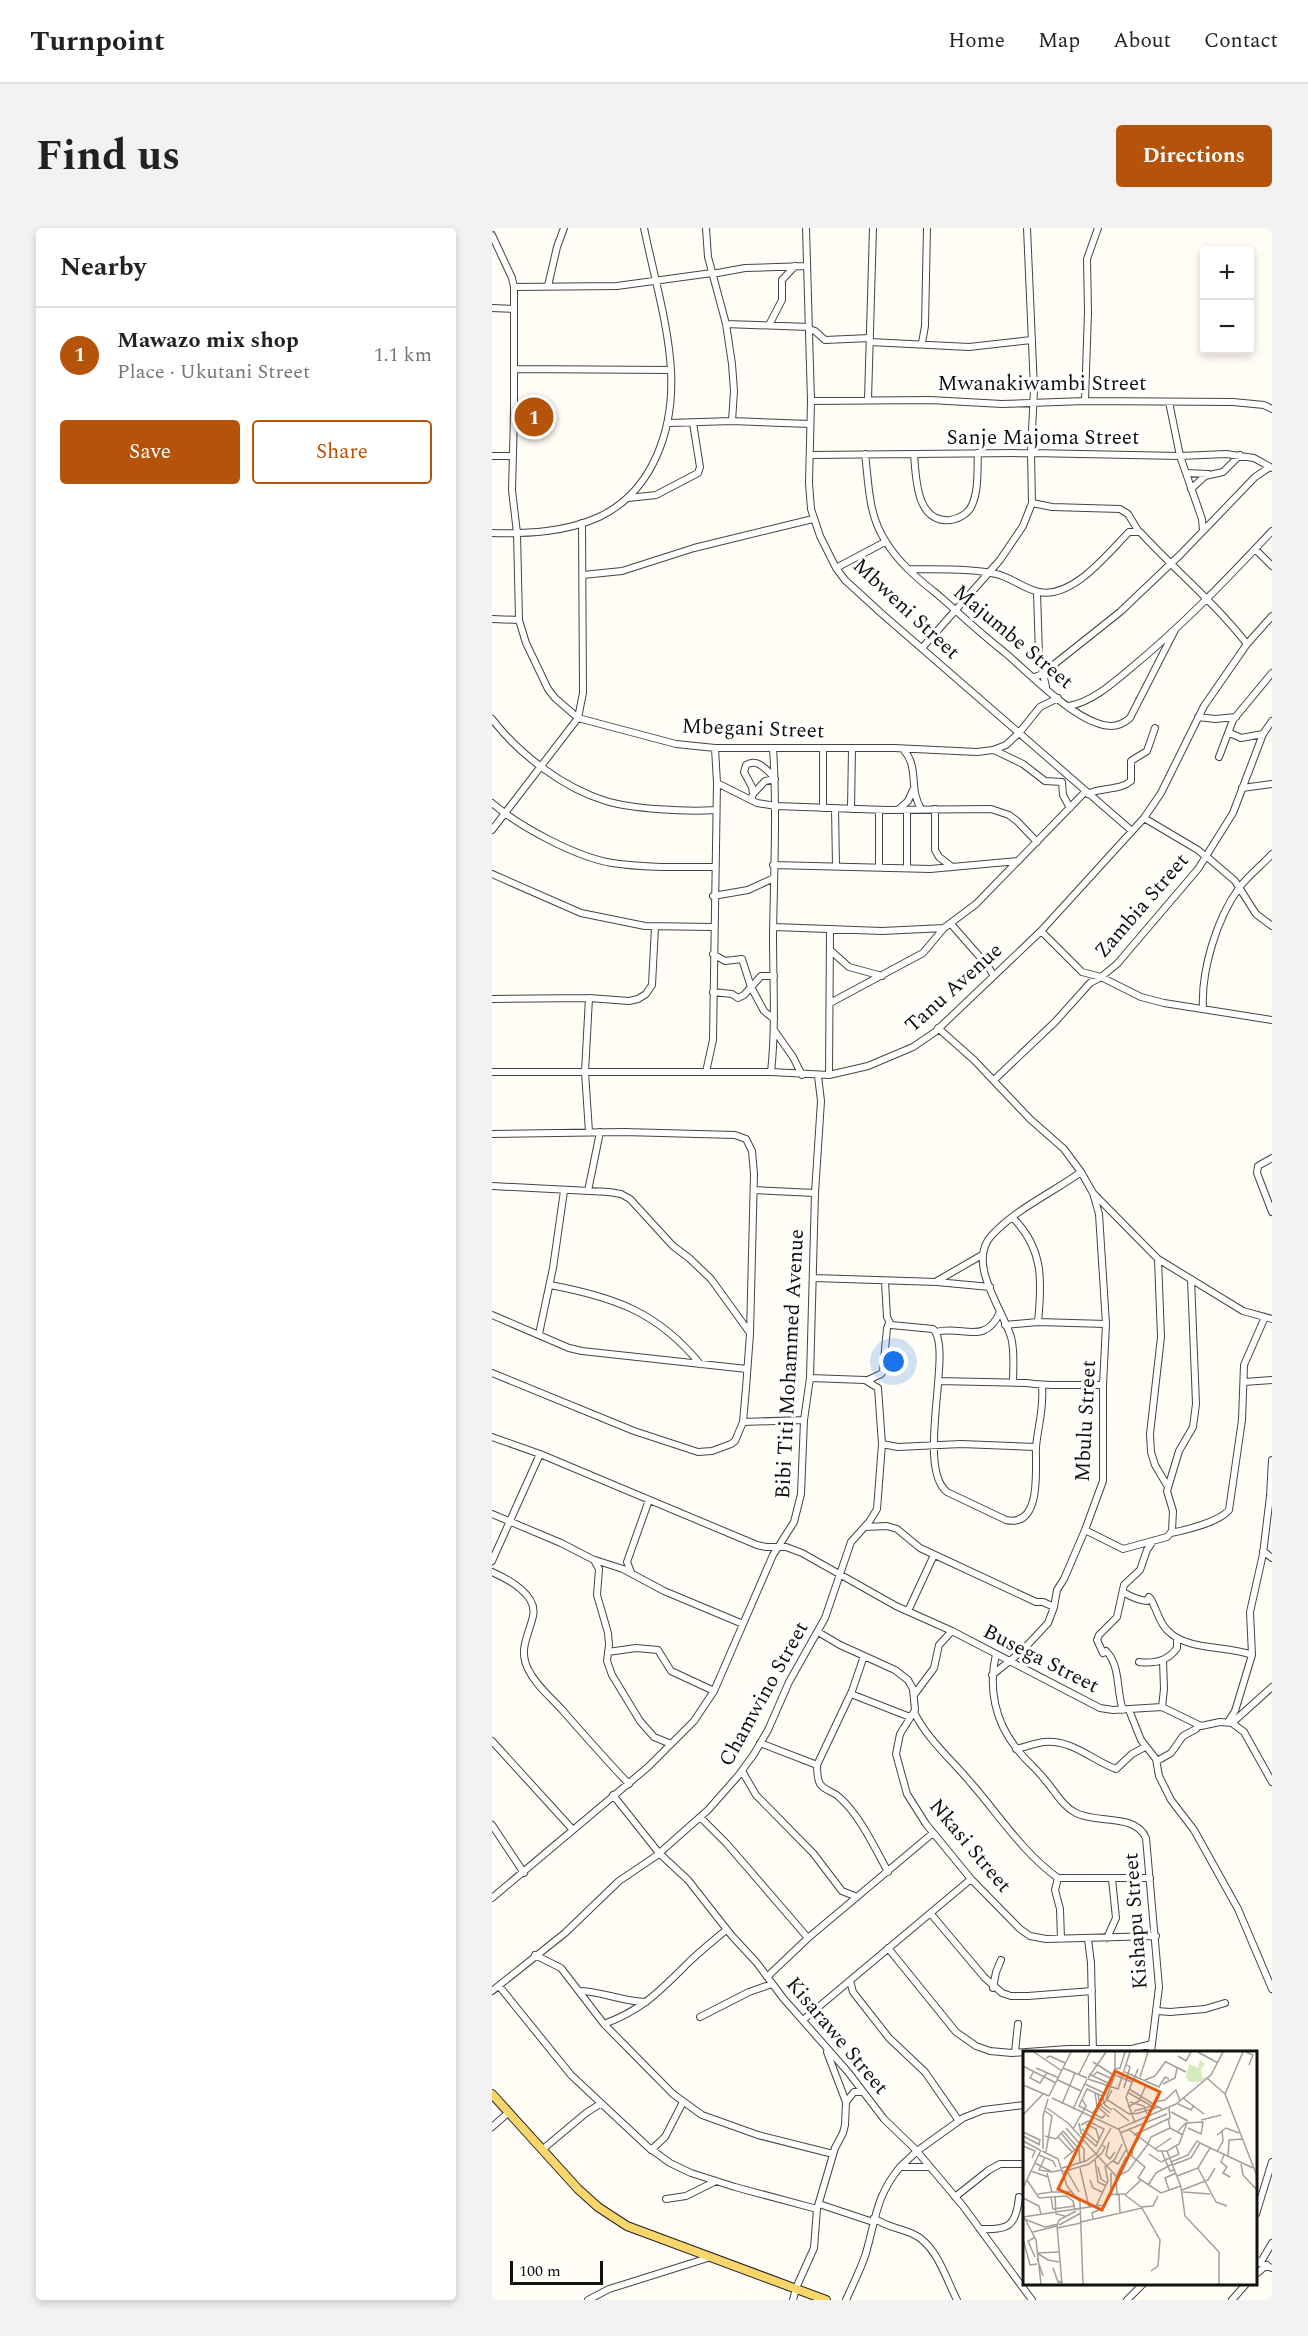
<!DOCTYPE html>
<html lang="en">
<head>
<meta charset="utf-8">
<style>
	:root { --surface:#fff; --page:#f2f2f2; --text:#222; --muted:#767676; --line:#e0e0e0; --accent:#b45309 }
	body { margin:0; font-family:Spectral,serif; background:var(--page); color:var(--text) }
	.controls { position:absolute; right:18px; top:18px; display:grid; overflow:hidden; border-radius:6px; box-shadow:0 3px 9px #0003 }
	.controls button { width:54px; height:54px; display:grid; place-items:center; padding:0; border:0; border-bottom:2px solid var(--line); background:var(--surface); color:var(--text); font:30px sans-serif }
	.scale { position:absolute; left:18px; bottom:15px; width:93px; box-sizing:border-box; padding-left:6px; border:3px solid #111; border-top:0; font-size:16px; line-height:21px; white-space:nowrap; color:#111; -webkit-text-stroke:4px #fff; paint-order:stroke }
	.you { position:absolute; left:402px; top:1134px; width:21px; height:21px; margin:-15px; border:4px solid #fff; border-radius:50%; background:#1a73e8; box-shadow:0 0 0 9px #1a73e833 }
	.badge { display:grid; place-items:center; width:39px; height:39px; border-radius:50%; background:var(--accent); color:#fff; font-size:20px; font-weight:700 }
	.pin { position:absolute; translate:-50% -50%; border:3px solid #fff; box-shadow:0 2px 6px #0006 }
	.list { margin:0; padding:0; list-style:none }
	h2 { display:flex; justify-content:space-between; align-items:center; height:78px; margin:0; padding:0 24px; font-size:26px }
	h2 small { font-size:20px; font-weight:400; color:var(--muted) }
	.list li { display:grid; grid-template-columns:39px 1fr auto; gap:18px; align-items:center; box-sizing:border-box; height:96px; padding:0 24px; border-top:2px solid var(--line) }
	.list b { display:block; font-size:22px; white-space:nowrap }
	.list p { margin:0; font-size:20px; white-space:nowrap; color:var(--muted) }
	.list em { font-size:20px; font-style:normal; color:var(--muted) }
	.actions { display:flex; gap:12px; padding:18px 24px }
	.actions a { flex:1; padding:14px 0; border:2px solid var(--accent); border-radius:6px; text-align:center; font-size:21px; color:var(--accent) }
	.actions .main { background:var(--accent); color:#fff }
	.map { position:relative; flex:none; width:780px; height:2072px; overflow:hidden; border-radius:6px }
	header { display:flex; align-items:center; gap:36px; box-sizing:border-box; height:84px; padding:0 30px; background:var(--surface); border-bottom:2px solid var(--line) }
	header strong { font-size:28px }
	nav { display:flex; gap:33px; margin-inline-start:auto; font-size:21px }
	.intro { display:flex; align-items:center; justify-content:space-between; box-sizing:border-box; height:144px; padding:0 36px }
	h1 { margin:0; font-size:42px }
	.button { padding:15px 27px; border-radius:6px; background:var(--accent); color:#fff; font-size:21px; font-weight:700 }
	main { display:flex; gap:36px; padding:0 36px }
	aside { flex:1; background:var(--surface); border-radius:6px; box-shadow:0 3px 9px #0003 }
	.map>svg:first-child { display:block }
</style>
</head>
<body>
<header>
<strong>Turnpoint</strong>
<nav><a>Home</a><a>Map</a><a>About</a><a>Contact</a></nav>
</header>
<div class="intro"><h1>Find us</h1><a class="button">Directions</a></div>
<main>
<aside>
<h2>Nearby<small></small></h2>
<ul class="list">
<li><span class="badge">1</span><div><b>Mawazo mix shop</b><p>Place · Ukutani Street</p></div><em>1.1 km</em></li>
</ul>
<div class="actions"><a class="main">Save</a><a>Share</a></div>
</aside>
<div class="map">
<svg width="780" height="2072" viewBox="0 0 780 2072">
	<rect width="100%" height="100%" fill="#fffdf5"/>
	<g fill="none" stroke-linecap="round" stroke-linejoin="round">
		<defs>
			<path id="minor" d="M214 0 216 29 234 96 240 136 242 163 240 193
				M314 0 319 173 317 255 319 281 328 308 344 340 353 352 389 385 640 603
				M0 7 20 50 22 59V187L20 262 25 305 27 392 34 415 56 461 63 470 86 490 184 516 223 520H402L485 524 501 522 514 517 527 505 548 479 566 470
				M220 46 253 40 315 38
				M56 58 65 19 72 0
				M22 59 125 58 220 45
				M0 80 22 81
				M234 96 317 99
				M277 97 290 72V52L303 38
				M317 101 323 103 333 112 378 110
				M378 114 477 119 539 112
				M430 115 433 98 435 0
				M22 141 179 142
				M376 172 381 0
				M319 173 438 172 510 176 593 173 741 174 772 177 780 181
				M593 173 596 84 595 31 606 0
				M677 174 688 228 710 291 711 302
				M177 195 240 193 318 196
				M373 226C377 257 376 287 394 314 407 335 426 351 445 366 467 385 488 405 511 423 536 444 575 485 605 495 617 500 628 499 638 490L683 402
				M422 226C424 250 424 295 458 292 467 291 477 285 480 277 487 262 485 241 486 225
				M319 227 539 225 688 228 734 226 762 230 780 240
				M0 228H21
				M694 245 716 246
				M699 261 713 248 731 244 748 227
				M136 270 164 267 206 245 208 239 201 195
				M540 275 560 279 628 281 636 286 647 304
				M0 305C36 306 74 304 107 289 162 263 182 200 179 143 177 99 161 44 152 0
				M763 321 780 338
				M344 340 393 314
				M416 341C445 342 476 340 504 346 519 349 532 361 547 364 581 371 616 325 637 304H648C683 342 723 375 755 416
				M91 347 130 343 202 320 321 291
				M545 364 547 427 554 459
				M0 391 27 392
				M430 420 508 332 531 298 540 275 539 225 542 161 535 0
				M541 450 550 446 628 384 689 326 763 249 778 239
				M577 478C600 474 621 455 639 440 690 398 735 351 780 303
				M706 489 723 491 744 489
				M0 491C27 526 71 560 114 573 140 581 195 584 223 582
				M738 505 749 510 771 506
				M411 521C428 540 416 559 429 581
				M502 522 531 536 553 553 570 554 571 567 578 580
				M727 529 741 492 780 445
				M225 555 265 575 284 578 394 582 499 581 517 587 525 593 545 614
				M750 560 780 556
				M261 566 273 553 283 551
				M596 566C609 559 627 563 639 553V533L655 523 663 500
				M259 572 261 566 260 559 252 544 254 537C265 530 274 541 282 549
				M0 575C28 599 84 629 120 635 153 640 189 639 222 639
				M331 580V520
				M343 580 344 638
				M359 581 360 520
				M443 581V622L447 629 460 639
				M387 582V639
				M406 582 416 573 421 562
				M415 582V640
				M652 590 706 622 714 629
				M0 602 86 490 91 465 90 295
				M714 628 743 653 764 686 780 698
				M281 637 438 641 526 633
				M0 646 89 685 153 698 221 699
				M221 668 256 662 282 650
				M459 696 495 737 502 748
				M282 699 390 703 452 700
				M549 703 590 744 609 749 649 769 672 775 780 792
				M338 722 357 739 390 748
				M221 726 233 733 250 731 259 759 272 783 282 791
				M221 764 240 766 246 770 252 767 269 748H282
				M97 770 93 844 97 904
				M0 771 97 770 137 773 146 771 154 766 160 757 163 699
				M338 775 431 725 452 700 484 676 593 564
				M711 780C709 742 725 690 747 660 756 648 770 637 780 626
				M446 800 482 832 538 891 572 921 589 944 601 965 666 1031 751 1083 780 1091
				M282 802 301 829 310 847
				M0 844H279L337 847 376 838 421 819 443 804 549 703 652 590 669 565 712 478 755 416 780 388
				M214 844 221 812 225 555 223 520
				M279 844C284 799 281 753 281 707 282 645 285 582 281 520
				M337 847 338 702
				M502 852 563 794 598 755 609 749 625 736 706 641 741 585 771 506 780 493
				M0 906 132 904 243 907 254 911 260 923 262 946 258 1106 254 1160 251 1194 243 1213 239 1216 220 1223 206 1224 142 1203 0 1145
				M780 930 766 938 765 945 780 984
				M0 958 117 964 129 966 138 971 181 1018 197 1030 219 1051 258 1105
				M262 962 323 965
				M96 963 108 904
				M521 990C552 1021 550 1054 546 1094
				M666 1031 669 1109 658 1206 659 1224 663 1237 676 1259
				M322 1050 445 1054 498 1059
				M445 1053 490 1027
				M393 1054 395 1089 399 1097 441 1101C462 1120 423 1238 455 1264L514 1292C551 1300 543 1239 544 1219 546 1197 552 1182 550 1158
				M58 1057C122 1069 166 1084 208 1136
				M0 1087 77 1120 90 1123 255 1141
				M513 1097 546 1094 614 1096
				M444 1104C471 1097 493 1118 508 1084
				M47 1106 61 1040 72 963
				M376 1152 389 1146 391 1143 395 1100 397 1095
				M446 1153 535 1155C560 1159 586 1156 611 1157
				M752 1154 780 1152
				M521 1155C521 1140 523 1123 519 1109 510 1080 474 1034 500 1007 524 981 560 965 589 944
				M251 1194 312 1192
				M0 1209 48 1226 265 1317 274 1319H294L310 1325 404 1378 460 1403 608 1480 621 1482 670 1479 709 1498 728 1494 740 1495 752 1504 780 1554
				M390 1216 406 1219 469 1216 544 1219
				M0 1286 69 1315 102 1332 107 1341 105 1367 116 1405 117 1417 115 1433 120 1447 148 1493 162 1509 179 1516
				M373 1299 395 1298 405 1301 428 1320 544 1374H551L562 1379
				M593 1302 631 1321 675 1309 680 1303 681 1283 675 1263 687 1223 701 1199 704 1176 699 1051
				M679 1305C694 1302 727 1294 737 1282L750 1192 752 1137 773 1089
				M771 1323 780 1330
				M103 1332 131 1341 172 1363 251 1396
				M0 1333 48 1226
				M0 1344C16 1351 46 1367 41 1388 37 1407 26 1421 36 1441 44 1458 60 1470 72 1484 93 1508 114 1532 137 1556
				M139 1344 135 1334 157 1272
				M631 1364C639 1369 645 1372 655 1373L657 1369 658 1370C665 1380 666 1394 676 1403 696 1423 734 1417 760 1427
				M416 1383 442 1327
				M326 1404 348 1417 403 1442 416 1452 421 1461 423 1482 408 1506 404 1526 415 1566 434 1596 479 1651 528 1701 538 1708 554 1711 664 1708
				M116 1424 144 1420 166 1422 179 1443 222 1463
				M504 1426C496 1460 503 1494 525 1521 533 1532 545 1541 553 1552 563 1563 570 1578 584 1585 605 1596 643 1585 654 1610L667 1759 659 1824
				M647 1434C662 1436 676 1433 685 1420V1411
				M500 1447 529 1424 556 1395 562 1379 565 1362 572 1351 593 1302 611 1253V1157L614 1096 607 986 601 965
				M359 1466 418 1489
				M422 1467 442 1440 447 1417 460 1403
				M670 1479 672 1461 671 1432
				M631 1482C624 1463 629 1438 614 1423L611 1425 605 1412 607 1407 625 1389 632 1357 648 1342 655 1322 661 1313
				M637 1482 649 1512 664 1531 667 1548 679 1572 702 1602 746 1681 780 1761
				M422 1484C435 1511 459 1531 479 1555 507 1587 531 1625 566 1650H658
				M736 1494 743 1483 760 1427 758 1384 771 1326 778 1268 780 1232
				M740 1495 780 1459
				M0 1513 81 1602
				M268 1515 325 1537C325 1544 325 1550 328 1556 333 1563 341 1563 347 1569 367 1586 383 1620 396 1644
				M524 1521C534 1519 543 1515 552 1514 580 1511 601 1533 624 1541L640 1526 653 1519
				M665 1533 679 1525 691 1508 704 1501 707 1497
				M325 1537 360 1463 372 1428
				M250 1543 264 1567 321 1625 350 1663 365 1669
				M121 1567 167 1625 196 1652 240 1708 265 1735 291 1770 356 1844 392 1891 423 1921 471 1978 540 2072
				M208 1589 235 1616 316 1710
				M0 1597 32 1645
				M566 1650 563 1662 568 1681 569 1711
				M0 1670 156 1539 202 1493 222 1463 281 1327 302 1294 309 1266 312 1192 318 1150 323 965 329 873 326 848
				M439 1686 492 1749 510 1765 519 1768H536L600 1763
				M615 1710 624 1690 620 1651
				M596 1711 599 1735 601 1824
				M396 1720 464 1804 484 1818 498 1823 520 1825 576 1821H640L660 1816
				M43 1727 69 1740 112 1796C150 1782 168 1763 195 1736 207 1724 221 1713 234 1702
				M275 1749 316 1710 441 1605
				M358 1753 361 1764 397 1810 433 1844 467 1893
				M7 1758 79 1847 156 1919 178 1935 199 1945 243 1959 325 1981
				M501 1760 504 1744 509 1732
				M0 1763 73 1705 127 1653 164 1628 216 1582 246 1548 262 1526 276 1502 297 1454 333 1390 359 1314 377 1294 385 1281 390 1216 386 1160 373 1152 318 1150
				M87 1763C110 1763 131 1774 154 1774
				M665 1783 678 1784 713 1781 733 1775
				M208 1789 257 1764 280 1756
				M311 1792 479 1651
				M112 1796 181 1866 210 1887 266 1907 341 1926
				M523 1824 526 1796
				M354 1874 362 1864H371
				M0 1899 16 1885
				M51 1921 94 1885 108 1876
				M159 1922 173 1909 191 1874
				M408 1939 425 1923 471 1890 491 1882 532 1877
				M463 1969 497 1942 508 1936H532
				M174 1971 194 1968 224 1953
				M327 1976 381 1994
				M764 1986 780 1934
				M382 1990C394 1999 408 2000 421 2006 445 2017 454 2051 465 2072
				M488 2001C516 2002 524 1999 527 1969
				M764 2035 770 2032 780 2015
				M767 2035 780 2040
				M764 2046 775 2037
				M96 2072 117 2061 219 2029
				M301 2072 304 2060 322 2020 325 1981 343 1920 351 1905 353 1897 354 1874 335 1824
				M354 2072C361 2056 369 2041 374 2025 384 1990 384 1968 408 1939H436
				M635 2072 651 2056
				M740 2072 754 2056"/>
			<path id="major" d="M0 1866 86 1961 106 1979 135 1998 334 2072"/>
		</defs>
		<!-- minor casing -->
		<use href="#minor" stroke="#444" stroke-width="8"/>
		<!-- major casing -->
		<use href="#major" stroke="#222" stroke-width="10"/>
		<!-- minor -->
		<use href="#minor" stroke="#fff" stroke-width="6"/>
		<!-- major -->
		<use href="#major" stroke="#f9d66b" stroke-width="8"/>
	</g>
	<g text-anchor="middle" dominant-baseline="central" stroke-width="6" stroke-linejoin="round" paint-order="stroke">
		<!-- street labels -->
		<g font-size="21" fill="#111" stroke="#fff">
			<text x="550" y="156">Mwanakiwambi Street</text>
			<text x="551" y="210">Sanje Majoma Street</text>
			<text transform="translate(414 381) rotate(43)">Mbweni Street</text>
			<text transform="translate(521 409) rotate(40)">Majumbe Street</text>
			<text transform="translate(261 501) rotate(2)">Mbegani Street</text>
			<text transform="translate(650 678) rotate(-49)">Zambia Street</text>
			<text transform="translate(462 760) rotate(-42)">Tanu Avenue</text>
			<text transform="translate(298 1136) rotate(-87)">Bibi Titi Mohammed Avenue</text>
			<text transform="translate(594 1193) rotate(-87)">Mbulu Street</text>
			<text transform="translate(549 1431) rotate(27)">Busega Street</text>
			<text transform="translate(272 1466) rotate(-61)">Chamwino Street</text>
			<text transform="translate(478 1618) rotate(50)">Nkasi Street</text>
			<text transform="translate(644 1693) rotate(-94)">Kishapu Street</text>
			<text transform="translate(345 1808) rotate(50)">Kisarawe Street</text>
		</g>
	</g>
	<!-- overview -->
	<g transform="translate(531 1823)">
		<rect width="234" height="234" fill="#fffdf5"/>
		<path d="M177 9 182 13 178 18 179 27 186 24 178 31H166L163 25 166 13 175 17Z" fill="#d5ebbd"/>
		<path fill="none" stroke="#a09f9a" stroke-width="1.5" d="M11 1 39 20M92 1V23L83 48 106 63 112 62M175 1 195 12M220 1 202 43 234 125M223 1 230 4 226 14M155 5 163 10 168 1M23 7 27 5 42 12M70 11 92 25M143 11 163 21M0 15 33 32M13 17 36 27M40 17 64 27M92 18 97 17 102 1M11 20 7 27 17 32 24 22M102 21 136 36 142 26 146 28M56 23 67 1M66 23 87 33M92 24 109 31M70 25 74 21 87 27M117 26 125 1M65 27 83 1M184 27 202 43M65 28 95 38 107 1M35 29 58 40M122 29 132 25 143 10M62 33 83 43M140 33 152 27 154 17M0 34 26 45M101 37 107 16 104 14M106 38 135 56M104 41 132 57M72 42 74 55 86 66M75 43 77 54 87 62M79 44 82 54 89 59M26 45 48 1M79 45 64 38 56 55 79 67 82 64M29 47 95 78 153 53 188 24 200 1M160 47 181 63M107 51 121 55 124 63M131 51 142 49 153 39 157 50M39 53 52 22M155 53 168 59 171 54M105 56 116 50 123 34 111 28M24 57 45 72 93 125 94 143H103L118 129M90 57 106 70M50 58 64 28M22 60 29 65 23 101M111 60 129 55M148 61 165 70M69 62 84 49 89 39M112 63 136 56 140 59M0 64 20 43M145 67 147 77 160 84M178 69 198 64M56 72 58 82 73 95 81 78 65 70 58 74M112 72 103 46 115 18M164 72 156 93 144 100 158 136 162 165 196 201V233M63 73 73 78 76 88M43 77 61 98V111M50 78 63 55 59 48M59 78 75 92M96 78 105 102 122 116 115 127 138 142 158 135M105 78 135 100H144M40 80 56 98 57 112M155 80 163 72 180 71 178 83 165 77M0 81 17 89 16 93M38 82 52 99M97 82 144 63M111 84 147 67 146 57M194 84 203 77 216 82M0 85 17 94M22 85 33 88 40 80M35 86 49 101M0 90 17 99M86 91 83 104 87 108 92 101M125 93 128 86 147 77M0 95 12 100 9 107M20 98V65L25 48M132 98 148 87M19 100 35 108 44 135 57 151 60 233M139 101 147 120 151 119M194 101 200 90 199 79M126 103 138 111 156 103 153 95M16 104 30 110 33 116M201 104 198 111 204 116 200 122 207 126M109 105 110 95 116 87M22 106 16 119 29 121M205 106 206 89 219 88M41 108 55 96M72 109 75 131 83 135M90 110 95 113 103 99M148 111 165 104 174 90 177 92M12 112 29 121 39 119M218 113 220 124 234 139M149 114 168 107 177 92 230 117M75 116 78 128 84 132M82 116 92 108 99 93M39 117 63 110 74 102 88 77M57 117 66 156M175 117 193 151 204 155M8 120 25 126M44 120 56 141M39 121 66 113 79 102 82 96 79 94M94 124 103 106M94 125 105 120 125 93M154 125 175 117 187 97M4 129 16 147 43 145 50 150 52 159M67 129 70 137 79 141M125 134 133 122 149 113M0 137 18 99M146 139 142 127 153 122M159 139 185 129 192 117M28 141H48M160 141 187 143M15 143 29 141 24 122M88 143 96 144 97 162M102 144 118 156M32 145 33 163 42 165M28 146 30 158 52 155M0 147 16 155 18 163M74 154 80 155 88 144V122M118 156 130 155 135 145M0 166 73 155 85 130 82 115M1 166 13 189 18 233M1 168 22 176 35 173M70 168 69 162 80 157M58 171 119 157 137 189 135 215 128 220M36 174 58 162M34 177 58 172M10 181 34 175M11 187 5 190 12 206M0 188 7 214 14 213M0 200V229M14 202 25 209 36 211M14 202 35 201M14 207 20 225M30 217 35 231 39 230M39 233 34 175 36 169 53 160"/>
		<path fill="#e8590c" fill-opacity="0.15" stroke="#e8590c" stroke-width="3" d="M92 20 137 41 79 159 35 138Z"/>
		<rect width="234" height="234" fill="none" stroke="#111" stroke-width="3"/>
	</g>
</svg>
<div class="controls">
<button>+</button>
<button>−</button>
</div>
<div class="scale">100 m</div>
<div class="you"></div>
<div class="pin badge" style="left:42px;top:189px">1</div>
</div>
</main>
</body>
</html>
